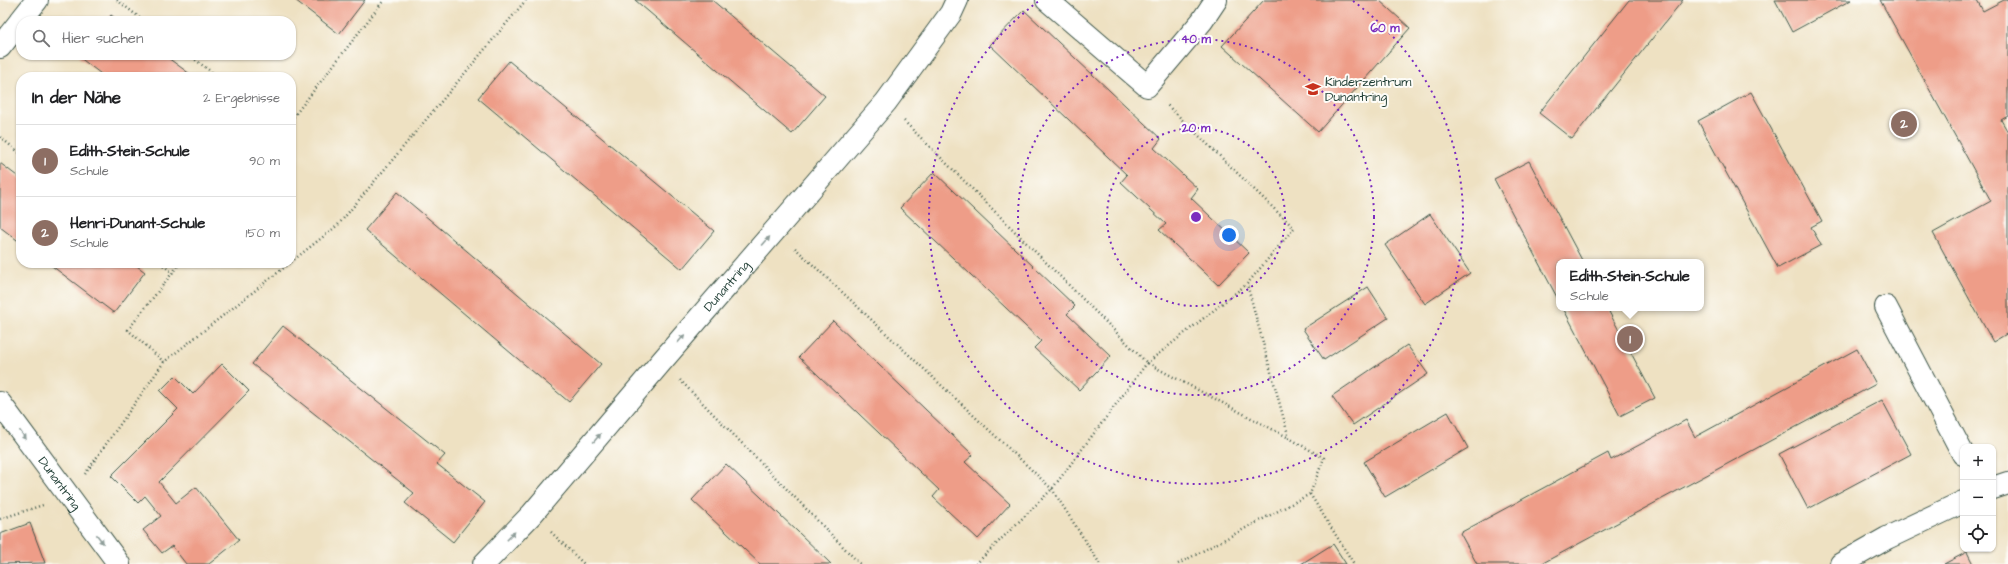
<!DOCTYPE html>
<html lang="de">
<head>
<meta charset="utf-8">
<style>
	:root { --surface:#fff; --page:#f6f6f6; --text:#202124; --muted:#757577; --line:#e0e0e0; --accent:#111827 }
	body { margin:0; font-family:"Architects Daughter",sans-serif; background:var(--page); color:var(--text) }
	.controls { position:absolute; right:12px; bottom:12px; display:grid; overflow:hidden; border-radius:8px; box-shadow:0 1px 3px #0004 }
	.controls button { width:36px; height:36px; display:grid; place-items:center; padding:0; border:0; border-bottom:1px solid var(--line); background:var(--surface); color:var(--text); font:20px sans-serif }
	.you { position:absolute; left:1229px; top:235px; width:14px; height:14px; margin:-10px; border:3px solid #fff; border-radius:50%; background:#1a73e8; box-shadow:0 0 0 6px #1a73e833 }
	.badge { display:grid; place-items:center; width:26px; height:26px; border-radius:50%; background:var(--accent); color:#fff; font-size:13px; font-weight:700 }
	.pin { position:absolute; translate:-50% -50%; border:2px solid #fff; box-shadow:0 1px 4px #0006 }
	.popup { position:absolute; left:1556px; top:259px; width:148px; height:52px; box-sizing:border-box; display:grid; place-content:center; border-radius:8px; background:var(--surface); filter:drop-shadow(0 1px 3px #0005); font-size:13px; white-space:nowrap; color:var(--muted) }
	.popup b { font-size:15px; color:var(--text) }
	.popup::after { content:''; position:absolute; left:50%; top:100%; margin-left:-8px; border:8px solid transparent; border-top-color:var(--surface) }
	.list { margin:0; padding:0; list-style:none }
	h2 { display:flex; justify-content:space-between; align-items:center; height:52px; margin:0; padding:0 16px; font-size:17px }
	h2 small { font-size:13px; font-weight:400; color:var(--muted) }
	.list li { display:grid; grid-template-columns:26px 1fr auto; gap:12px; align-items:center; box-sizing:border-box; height:72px; padding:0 16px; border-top:1px solid var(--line) }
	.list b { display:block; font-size:15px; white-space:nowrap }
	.list p { margin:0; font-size:13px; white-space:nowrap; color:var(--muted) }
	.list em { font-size:13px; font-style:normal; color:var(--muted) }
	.icon { flex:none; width:22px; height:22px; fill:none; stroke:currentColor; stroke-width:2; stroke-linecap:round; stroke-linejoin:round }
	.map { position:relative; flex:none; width:2008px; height:564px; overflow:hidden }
	.search { position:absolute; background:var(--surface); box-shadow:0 1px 3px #0004; left:16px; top:16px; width:280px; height:44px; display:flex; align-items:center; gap:10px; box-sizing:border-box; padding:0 14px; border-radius:16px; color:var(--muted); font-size:15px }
	.panel { position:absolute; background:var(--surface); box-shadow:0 1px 3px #0004; left:16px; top:72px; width:280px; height:196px; border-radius:16px }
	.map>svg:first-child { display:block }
</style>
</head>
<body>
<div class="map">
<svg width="2008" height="564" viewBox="0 0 2008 564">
	<rect width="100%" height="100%" fill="#fdfcf7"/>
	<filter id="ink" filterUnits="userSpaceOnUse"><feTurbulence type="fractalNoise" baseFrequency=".025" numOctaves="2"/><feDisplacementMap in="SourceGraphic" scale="8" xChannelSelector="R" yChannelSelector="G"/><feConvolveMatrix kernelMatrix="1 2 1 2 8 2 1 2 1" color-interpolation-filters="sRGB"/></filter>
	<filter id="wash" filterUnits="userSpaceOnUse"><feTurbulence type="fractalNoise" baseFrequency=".012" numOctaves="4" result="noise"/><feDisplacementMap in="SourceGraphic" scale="16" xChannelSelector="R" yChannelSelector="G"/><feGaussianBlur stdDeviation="0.9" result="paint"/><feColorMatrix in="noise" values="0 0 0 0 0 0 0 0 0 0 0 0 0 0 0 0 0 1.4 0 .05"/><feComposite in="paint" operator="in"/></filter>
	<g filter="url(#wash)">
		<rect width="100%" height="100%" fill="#eee1c2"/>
		<g id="blocks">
			<!-- building -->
			<path fill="#ee9d88" d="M295 0H365L339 34Z
				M635 0H712L825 96 792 134Z
				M1264 0H1379L1410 28 1318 132 1222 46Z
				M1629 0H1683L1572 139 1539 113Z
				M1775 0H1851L1792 32Z
				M1880 0H1977L1983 11 2004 0H2008V116L2001 120 2008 132V333L1993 342 1933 233 1991 201Z
				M1024 10 1161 139 1154 148 1198 189 1191 198 1249 253 1218 285 1159 230 1166 224 1121 182 1127 175 990 45Z
				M111 15 119 21H107Z
				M81 55H164L194 77H105L79 57Z
				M509 61 714 231 682 269 478 98Z
				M1751 92 1822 221 1811 227 1821 245 1778 268 1698 121Z
				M1529 161 1583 262H1559V301L1494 179Z
				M0 163 21 179V243L0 227Z
				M934 172 1075 306 1067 314 1111 356 1079 390 1034 348 1041 341 900 208Z
				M397 192 601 364 569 402 365 230Z
				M1430 214 1470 273 1425 304 1385 245Z
				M48 263H133L145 272 114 313Z
				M1368 287 1388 318 1324 360 1303 329Z
				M1563 308H1607L1655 398 1620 416Z
				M833 321 973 455 965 462 1010 504 978 539 933 497 939 490 799 357Z
				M283 326 445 455 437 464 485 502 453 542 405 503 414 493 252 364Z
				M1407 345 1428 374 1353 425 1332 396Z
				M1857 349 1876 384 1541 564H1477L1460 533 1608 453 1611 460 1686 420 1695 437Z
				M222 364 249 391 159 482 176 503 196 487 239 540 209 564H186L172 546 162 553 143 530 161 516 145 496 138 503 111 476 178 409 160 391 175 376 193 394Z
				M1882 400 1911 454 1808 509 1779 454Z
				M1448 412 1468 448 1385 497 1364 462Z
				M726 464 797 531 831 564H760L692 500Z
				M30 523 45 563 0 564V534Z
				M1333 544 1346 564H1301Z
				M1967 552 1973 564H1944Z"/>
		</g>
	</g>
	<g filter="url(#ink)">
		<use href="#blocks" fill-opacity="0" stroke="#3e5649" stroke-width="1"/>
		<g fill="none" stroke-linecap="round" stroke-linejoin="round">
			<defs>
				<g id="minor">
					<path d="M1047 0 1147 86 1202 21 1216 0"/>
					<path d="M0 47 37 0"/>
					<path d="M1886 307 1963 454"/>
					<path id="s1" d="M0 403 119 564"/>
					<path d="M1993 488 2008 483"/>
					<path id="s2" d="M484 564 532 514 662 361 886 102 951 13 957 0"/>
					<path d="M1841 564 1887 538 1963 502"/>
				</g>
			</defs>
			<!-- minor casing -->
			<use href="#minor" stroke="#3e5649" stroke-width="24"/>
			<!-- path -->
			<path stroke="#3e5649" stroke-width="2.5" stroke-dasharray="1 3" stroke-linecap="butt" d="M117 0 144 21
				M189 55 218 77
				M291 120 384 0
				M904 121 1147 363 1289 438
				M0 137 21 154
				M795 248 1052 489 1100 564
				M291 262 338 225 526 0
				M160 263 173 273
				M164 362 128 330 180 263
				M680 380 860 564
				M85 474 164 362 290 263
				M1310 494 1354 564
				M0 519 43 505
				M551 532 584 564
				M976 564 1052 489 1147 363 1247 284 1294 228 1166 104
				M1178 564 1310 494 1324 458 1289 438 1247 284"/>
			<!-- minor -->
			<use href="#minor" stroke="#fff" stroke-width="22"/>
		</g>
		<!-- one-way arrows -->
		<defs><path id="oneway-solid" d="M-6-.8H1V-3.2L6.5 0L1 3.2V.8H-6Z"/></defs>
		<g fill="#8f9e9a">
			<use href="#oneway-solid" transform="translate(766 241) rotate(-49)"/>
			<use href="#oneway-solid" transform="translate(681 339) rotate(-49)"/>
			<use href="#oneway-solid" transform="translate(23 435) rotate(54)"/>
			<use href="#oneway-solid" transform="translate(597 438) rotate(-50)"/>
			<use href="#oneway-solid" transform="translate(511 536) rotate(-46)"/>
			<use href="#oneway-solid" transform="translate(100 539) rotate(53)"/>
		</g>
	</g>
	<!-- distance rings -->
	<g fill="none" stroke="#7b2cbf" stroke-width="2" stroke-dasharray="2 4">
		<circle cx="1196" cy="217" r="89"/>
		<circle cx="1196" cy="217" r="178"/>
		<path d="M1353 1A267 267 0 1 1 1039 1"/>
	</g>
	<!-- icons -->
	<defs>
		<symbol id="school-bare" viewBox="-9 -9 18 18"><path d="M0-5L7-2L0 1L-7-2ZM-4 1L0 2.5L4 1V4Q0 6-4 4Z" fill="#c8321e" stroke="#fdfcf7" stroke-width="2.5" paint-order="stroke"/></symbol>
	</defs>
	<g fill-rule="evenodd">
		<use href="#school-bare" x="1302" y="78" width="22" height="22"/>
	</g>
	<g text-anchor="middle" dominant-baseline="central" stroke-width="4" stroke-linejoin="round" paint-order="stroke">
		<!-- poi labels -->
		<g font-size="13" fill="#1f3d34" stroke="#fdfcf7" text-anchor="start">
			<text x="1325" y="82">Kinderzentrum<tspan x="1325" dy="15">Dunantring</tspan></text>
		</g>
		<!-- street labels -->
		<g font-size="13" fill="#1f3d34" stroke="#fdfcf7">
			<text stroke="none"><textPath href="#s2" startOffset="369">Dunantring</textPath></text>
			<text stroke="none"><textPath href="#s1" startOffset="100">Dunantring</textPath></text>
		</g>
	</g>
	<circle cx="1196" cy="217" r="6" fill="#7b2cbf" stroke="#fdfcf7" stroke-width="2"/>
	<g font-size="12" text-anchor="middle" font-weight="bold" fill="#7b2cbf" stroke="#fdfcf7" stroke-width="4" stroke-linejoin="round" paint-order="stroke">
		<text x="1385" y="32">60 m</text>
		<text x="1196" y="43">40 m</text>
		<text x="1196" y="132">20 m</text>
	</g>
</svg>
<div class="controls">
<button>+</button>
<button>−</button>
<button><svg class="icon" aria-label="locate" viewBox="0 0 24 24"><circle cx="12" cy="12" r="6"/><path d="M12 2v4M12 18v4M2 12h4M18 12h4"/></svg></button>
</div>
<div class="you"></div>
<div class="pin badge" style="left:1630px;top:339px;background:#8d6e63">1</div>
<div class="popup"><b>Edith-Stein-Schule</b>Schule</div>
<div class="pin badge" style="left:1904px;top:124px;background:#8d6e63">2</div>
<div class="search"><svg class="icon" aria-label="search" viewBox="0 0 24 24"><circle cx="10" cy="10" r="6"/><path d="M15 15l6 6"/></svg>Hier suchen</div>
<section class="panel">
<h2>In der Nähe<small>2 Ergebnisse</small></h2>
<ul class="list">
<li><span class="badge" style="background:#8d6e63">1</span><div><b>Edith-Stein-Schule</b><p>Schule</p></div><em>90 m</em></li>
<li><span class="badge" style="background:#8d6e63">2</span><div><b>Henri-Dunant-Schule</b><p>Schule</p></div><em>150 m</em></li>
</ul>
</section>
</div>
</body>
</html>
